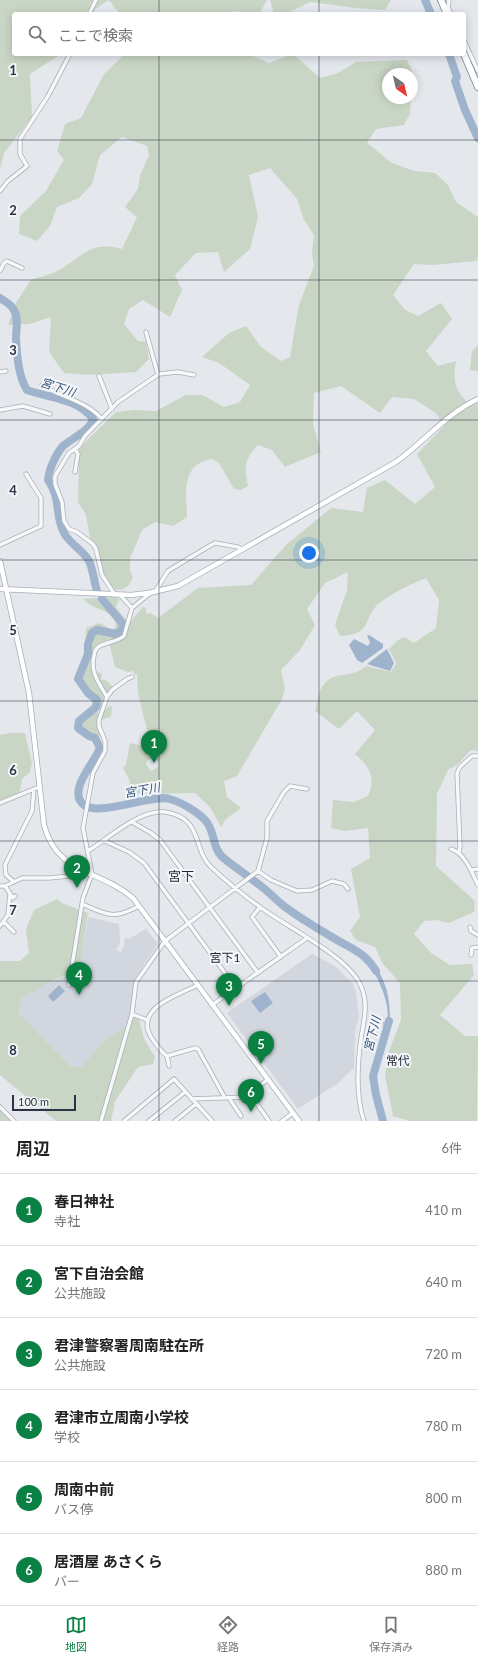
<!DOCTYPE html>
<html lang="ja">
<head>
<meta charset="utf-8">
<style>
	:root { --surface:#fff; --page:#f2f2f2; --text:#222; --muted:#767676; --line:#e0e0e0; --accent:#0b8043 }
	body { margin:0; font-family:Lato,"Noto Sans JP",sans-serif; background:var(--page); color:var(--text) }
	.compass { position:absolute; left:382px; top:68px; width:36px; height:36px; border-radius:50%; background:var(--surface); box-shadow:0 2px 10px #0003; rotate:146deg }
	.scale { position:absolute; left:12px; bottom:10px; width:64px; box-sizing:border-box; padding-left:4px; border:2px solid #2b3445; border-top:0; font-size:11px; line-height:14px; white-space:nowrap; color:#2b3445; -webkit-text-stroke:3px #f4f6f9; paint-order:stroke }
	.you { position:absolute; left:309px; top:553px; width:14px; height:14px; margin:-10px; border:3px solid #fff; border-radius:50%; background:#1a73e8; box-shadow:0 0 0 6px #1a73e833 }
	.badge { display:grid; place-items:center; width:26px; height:26px; border-radius:50%; background:var(--accent); color:#fff; font-size:13px; font-weight:700 }
	.pin { position:absolute; translate:-50% -33px; filter:drop-shadow(0 1px 2px #0008) }
	.pin::after { content:''; position:absolute; top:21px; width:14px; height:12px; background:inherit; clip-path:polygon(0 0,100% 0,50% 100%) }
	.list { margin:0; padding:0; list-style:none }
	h2 { display:flex; justify-content:space-between; align-items:center; height:52px; margin:0; padding:0 16px; font-size:17px }
	h2 small { font-size:13px; font-weight:400; color:var(--muted) }
	.list li { display:grid; grid-template-columns:26px 1fr auto; gap:12px; align-items:center; box-sizing:border-box; height:72px; padding:0 16px; border-top:1px solid var(--line) }
	.list b { display:block; font-size:15px; white-space:nowrap }
	.list p { margin:0; font-size:13px; white-space:nowrap; color:var(--muted) }
	.list em { font-size:13px; font-style:normal; color:var(--muted) }
	.icon { flex:none; width:22px; height:22px; fill:none; stroke:currentColor; stroke-width:2; stroke-linecap:round; stroke-linejoin:round }
	.map { position:relative; flex:none; width:478px; height:1121px; overflow:hidden }
	.search { position:absolute; background:var(--surface); box-shadow:0 2px 10px #0003; left:12px; right:12px; top:12px; height:44px; display:flex; align-items:center; gap:10px; box-sizing:border-box; padding:0 14px; border-radius:4px; color:var(--muted); font-size:15px }
	.sheet { height:484px; background:var(--surface) }
	nav { display:flex; justify-content:space-around; align-items:center; box-sizing:border-box; height:56px; border-top:1px solid var(--line); background:var(--surface); font-size:11px; color:var(--muted) }
	nav a { display:grid; justify-items:center; gap:2px }
	nav .on { color:var(--accent) }
	.map>svg:first-child { display:block }
</style>
</head>
<body>
<div class="map">
<svg width="478" height="1121" viewBox="0 0 478 1121">
	<rect width="100%" height="100%" fill="#e4e7ec"/>
	<!-- built -->
	<path fill="#d2d6de" d="M88 917 119 924 120 943 116 950 118 951 121 952 124 946 125 937 129 939 146 929 158 944 135 978 128 1026 104 1040 83 1067 70 1066 18 1012 22 998 41 985 79 971Z
		M312 954 335 966 353 984 356 993 359 1016 355 1032 354 1068 338 1083 298 1109 227 1013Z"/>
	<!-- green -->
	<path fill="#c9d6c5" fill-rule="evenodd" d="M0 0H267L259 14 237 11 221 14H120L109 0 95 9 93 14H14V54H61L30 74 32 117 4 153 0 169Z
		M270 0H391L385 10 356 8 310 2 286 14H274Z
		M125 54H248L269 63 293 54 320 78 338 73 356 62 407 60 412 71V77V74H388V98H411L410 114 404 125 376 129 367 143 392 163 414 171 435 173 448 185 456 202 478 217V258L476 261 433 265 414 264 393 295 405 310 418 316 441 303 452 319 426 351 438 366 456 361C453 381 454 389 468 403L478 399V751L471 750 458 764 448 770 437 794 436 866 475 901 474 912 449 923 437 920 424 921 414 934 431 953 450 965 472 964 474 975 440 1015 465 1036H478L477 1121H410L393 1116 385 1075 389 1051 401 1020 400 983 383 964 375 947 356 940 350 931 360 917 351 869 370 858 368 828 345 831 331 828 333 800 354 802 368 796C376 777 370 767 355 754L375 730 357 711 339 729 315 711C317 704 318 693 322 687 334 669 350 680 366 666L391 672 396 663 389 649 398 640 405 637 414 643 436 628 439 600 426 578C411 584 396 591 382 601 360 617 376 634 340 636L335 625 347 590 348 572 325 583 307 609 315 625 300 650 281 670 285 688 282 699 237 776 224 781 227 797 241 808 226 819 221 827 210 807 195 793 135 794 129 788 130 781 123 768 126 765 130 743 142 746 147 730 138 693 137 674 135 675 133 671 128 672 115 667 109 642 98 645 91 668 94 672 101 673 102 676 100 679 107 681 116 690 98 711V715H101L108 707 112 706 111 717 100 720 97 723 100 735 97 740C85 738 72 731 80 718 84 712 91 710 94 704L79 681 80 666 85 650 86 628 99 623 113 630 116 626C113 607 93 612 84 599L114 597 119 599 116 607 127 621H131L143 607 146 608V614L150 613 158 618 198 588 251 585 286 545 331 508 363 512 367 488 385 480 415 504 435 487 417 454 444 426 436 413 414 399 392 397 380 413 341 386 314 393 313 424 321 452 285 467 272 450 258 445C244 460 244 467 248 486L241 490 234 489 219 463 212 459C181 464 186 492 187 517L173 526 155 522 142 530 130 558V571L133 577C129 587 125 590 114 590L105 579 102 572 97 547 90 538 86 515 78 502 79 448 116 412 135 410 156 411 186 395H202L224 407 240 402 250 385 219 363 202 357 229 333 246 326 261 347 281 361 290 357 299 305 314 266 312 253 314 235 304 220 297 199 270 168 249 175 258 217 250 249 224 272 218 252 196 253 175 275 182 290 170 317 143 300 129 309 124 324 138 341 146 342 149 359 136 372 88 375 64 373 49 352 51 317 29 324 8 325 17 301 31 280C38 277 47 276 55 272 81 260 88 239 122 249L137 217 125 207 138 189 140 176 149 155 147 146 122 137 100 155 92 184 79 198 57 207 50 226 37 241 19 234 20 216 46 191 64 160 57 151 65 124 81 118 104 74ZM153 758 159 762 158 767 151 771 146 764 148 760Z
		M478 345V371L470 370 472 351Z
		M11 733H25L32 763 30 772 22 779 20 792 0 801V735Z
		M57 899 64 904 88 913 79 971 55 979 22 998 18 1012 70 1066 82 1067 104 1040 128 1026 134 1017 139 1019 144 1039 155 1057 153 1064 138 1067 115 1101 111 1121H56L0 1075V961H20L29 953 26 929 34 910Z
		M0 1107 13 1121H0Z"/>
	<!-- water -->
	<path fill="#9fb4cc" d="M369 635 383 644V648L362 663 357 660 349 645 354 639 368 646 370 642 367 636Z
		M387 649 394 663 390 671 367 664Z
		M372 960C387 983 390 996 390 1023 390 1026 391 1027 388 1031L384 1030 383 1022 386 1023C393 1007 377 977 369 962Z
		M59 985 65 991 53 1002 48 996Z
		M265 992 273 1003 260 1013 251 1001Z"/>
	<g fill="none" stroke-linecap="round" stroke-linejoin="round">
		<!-- river -->
		<path stroke="#9fb4cc" stroke-width="8" d="M425 0 431 14
			M449 54 457 77 455 81 465 110 478 138
			M0 298C6 302 11 304 14 310 19 319 16 329 16 338 17 354 18 376 27 390 49 398 77 398 93 419 90 431 72 438 63 446 56 454 49 469 48 480 62 500 54 514 64 533 70 544 83 550 89 561 93 569 94 582 97 591
			M102 599 123 624 122 630 116 634 97 630 92 633 88 644V654L78 679 88 693 97 700 96 707 79 721 78 728 89 736 95 738 100 748C96 761 66 791 84 805 100 817 154 793 170 799 181 802 202 814 208 824 216 837 212 850 226 860 240 871 254 880 267 891 274 897 280 904 288 909 303 920 320 930 337 940 354 950 365 953 376 971
			M383 1121 376 1095 373 1076 389 1021"/>
		<defs>
			<path id="street" d="M449 0 448 7 451 14
				M89 14 96 0
				M464 41 478 71
				M0 191 8 181 27 166 20 154V139L48 96 70 54
				M0 271 4 263 7 261 22 268
				M146 332 158 375
				M0 372 6 371
				M99 376 112 409
				M42 385C62 398 85 400 102 419
				M0 410 23 406 50 414
				M75 472 78 454 75 449
				M0 545 41 526V498L26 474
				M155 592 168 571 206 548 215 543 238 547 242 550
				M115 595 102 575 96 549 93 544 77 532 69 529 64 521 62 502 55 484V476L69 453 79 446 85 436 118 402 159 374 178 372 194 375
				M120 595 132 608
				M107 697C99 683 90 672 94 656 95 652 95 649 98 647 106 642 117 642 124 636L132 608 149 594
				M0 803 39 787
				M132 822 151 833 160 840 258 973
				M105 841 129 852 144 863 236 988
				M451 849C465 853 472 873 478 885
				M88 851C109 838 140 809 165 812 204 818 192 849 211 867 226 881 243 895 260 907 288 928 348 956 361 986 370 1006 362 1026 360 1046 357 1071 356 1097 364 1121
				M459 852 460 847 457 773 460 767 472 756H478
				M471 870 478 869
				M258 871 271 880 297 891 312 890 332 881 344 884 348 889
				M13 881 6 875 5 865 32 811 34 789
				M0 886H5L22 878H49L91 874
				M5 886 13 898 15 896
				M82 904C108 915 113 920 139 906
				M260 907 252 917 281 957
				M4 922 14 932
				M0 926 8 915 10 894
				M470 927 471 931 478 935
				M471 955 472 948 478 947
				M69 985 83 898 92 874 83 828 93 773 105 751V741L99 726V720L107 697 112 690 127 679 132 677
				M198 985C178 995 134 1008 151 1037 156 1044 160 1051 167 1056L195 1048 198 1049 225 1098
				M212 1005 307 938
				M132 1014 147 1020
				M167 1056 169 1066
				M250 1094 269 1121
				M229 1098 241 1116
				M191 1099 246 1097 268 1079
				M0 1107 14 1121
				M101 1121 132 1014 136 982 165 941 258 871 267 838V821L284 792 290 786 307 789
				M124 1121 174 1079 212 1121
				M149 1121 185 1092
				M175 1121 196 1104
				M282 1121 293 1113"/>
			<path id="secondary" d="M0 561 29 693 44 825C57 875 99 869 133 898L299 1121
				M0 589 131 595 149 593 178 586 396 462C424 442 447 413 478 399"/>
			<path id="highway" d="M441 0 447 14
				M464 54 478 87"/>
		</defs>
		<!-- street casing -->
		<use href="#street" stroke="#a9aeb7" stroke-width="5"/>
		<!-- secondary casing -->
		<use href="#secondary" stroke="#a9aeb7" stroke-width="6"/>
		<!-- highway casing -->
		<use href="#highway" stroke="#8b94a3" stroke-width="8"/>
		<!-- street -->
		<use href="#street" stroke="#f7f8fa" stroke-width="3.5"/>
		<!-- secondary -->
		<use href="#secondary" stroke="#fff" stroke-width="4.5"/>
		<!-- highway -->
		<use href="#highway" stroke="#fff" stroke-width="6"/>
	</g>
	<!-- grid -->
	<path fill="none" stroke="#2b3445" stroke-width="1" stroke-opacity="0.55" d="M159 0V14M319 0V14M159 54V1121M319 54V1121M0 140H478M0 280H478M0 420H478M0 560H478M0 701H478M0 841H478M0 981H478"/>
	<g text-anchor="middle" dominant-baseline="central" stroke-width="4" stroke-linejoin="round" paint-order="stroke">
		<!-- water labels -->
		<g font-size="12" font-style="italic" fill="#34527a" stroke="#f4f6f9">
			<text transform="translate(58 387) rotate(18)">宮下川</text>
			<text transform="translate(142 790) rotate(-10)">宮下川</text>
			<text transform="translate(372 1034) rotate(-76)">宮下川</text>
		</g>
		<!-- neighbourhood labels -->
		<g font-size="12" fill="#1d2536" stroke="#f4f6f9">
			<text x="225" y="957">宮下1</text>
			<text x="398" y="1060">常代</text>
		</g>
		<!-- quarter labels -->
		<g font-size="13" fill="#1d2536" stroke="#f4f6f9">
			<text x="181" y="876">宮下</text>
		</g>
	</g>
	<g font-size="13" text-anchor="middle" font-weight="bold" fill="#2b3445" stroke="#f4f6f9" stroke-width="4" stroke-linejoin="round" paint-order="stroke">
		<text x="13" y="75">1</text>
		<text x="13" y="215">2</text>
		<text x="13" y="355">3</text>
		<text x="13" y="495">4</text>
		<text x="13" y="635">5</text>
		<text x="13" y="775">6</text>
		<text x="13" y="915">7</text>
		<text x="13" y="1055">8</text>
	</g>
</svg>
<svg class="compass" viewBox="-18 -18 36 36"><path d="M0-13l5 13h-10z" fill="#e53935"/><path d="M0 13l5-13h-10z" fill="#767676"/></svg>
<div class="scale">100 m</div>
<div class="you"></div>
<div class="pin badge" style="left:154px;top:763px">1</div>
<div class="pin badge" style="left:77px;top:888px">2</div>
<div class="pin badge" style="left:229px;top:1006px">3</div>
<div class="pin badge" style="left:79px;top:995px">4</div>
<div class="pin badge" style="left:261px;top:1064px">5</div>
<div class="pin badge" style="left:251px;top:1112px">6</div>
<div class="search"><svg class="icon" aria-label="search" viewBox="0 0 24 24"><circle cx="10" cy="10" r="6"/><path d="M15 15l6 6"/></svg>ここで検索</div>
</div>
<section class="sheet">
<h2>周辺<small>6件</small></h2>
<ul class="list">
<li><span class="badge">1</span><div><b>春日神社</b><p>寺社</p></div><em>410 m</em></li>
<li><span class="badge">2</span><div><b>宮下自治会館</b><p>公共施設</p></div><em>640 m</em></li>
<li><span class="badge">3</span><div><b>君津警察署周南駐在所</b><p>公共施設</p></div><em>720 m</em></li>
<li><span class="badge">4</span><div><b>君津市立周南小学校</b><p>学校</p></div><em>780 m</em></li>
<li><span class="badge">5</span><div><b>周南中前</b><p>バス停</p></div><em>800 m</em></li>
<li><span class="badge">6</span><div><b>居酒屋 あさくら</b><p>バー</p></div><em>880 m</em></li>
</ul>
</section>
<nav>
<a class="on"><svg class="icon" aria-label="map" viewBox="0 0 24 24"><path d="M3 6l6-2 6 2 6-2v14l-6 2-6-2-6 2zM9 4v14M15 6v14"/></svg>地図</a>
<a><svg class="icon" aria-label="directions" viewBox="0 0 24 24"><path d="M12 3l9 9-9 9-9-9zM9 14v-3h6M13 9l2 2-2 2"/></svg>経路</a>
<a><svg class="icon" aria-label="saved" viewBox="0 0 24 24"><path d="M7 4h10v16l-5-4-5 4z"/></svg>保存済み</a>
</nav>
</body>
</html>
